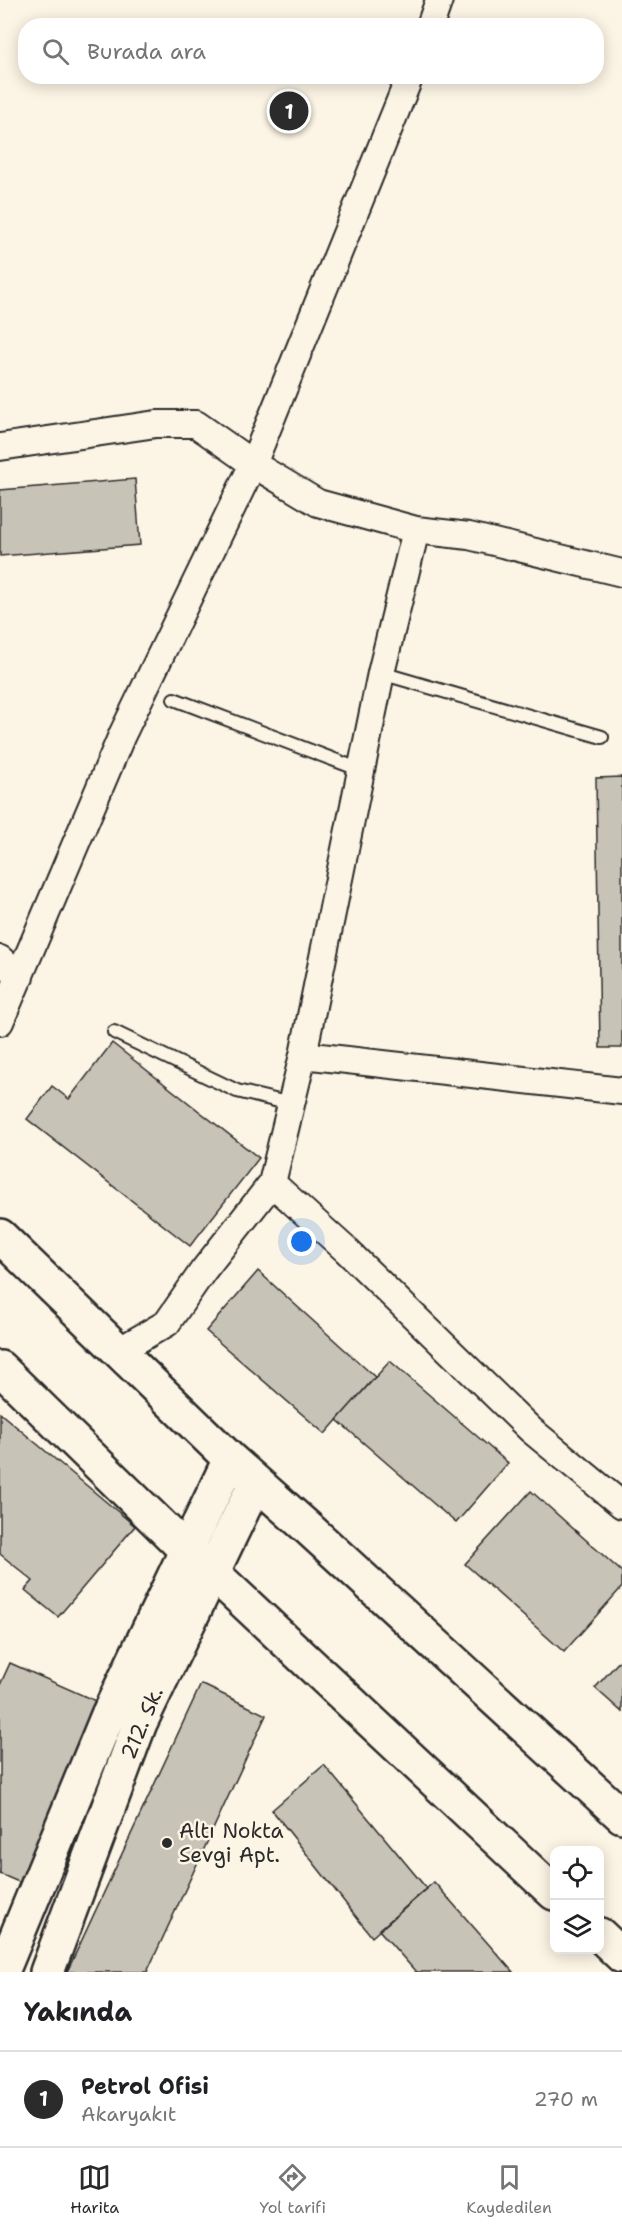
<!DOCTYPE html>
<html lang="tr">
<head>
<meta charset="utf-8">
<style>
	:root { --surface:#fff; --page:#f6f6f6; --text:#202124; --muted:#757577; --line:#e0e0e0; --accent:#2b2b2b }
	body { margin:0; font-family:"Shantell Sans",sans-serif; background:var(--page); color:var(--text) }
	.controls { position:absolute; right:18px; bottom:18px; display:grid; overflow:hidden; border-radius:12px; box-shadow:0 3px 15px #0003 }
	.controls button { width:54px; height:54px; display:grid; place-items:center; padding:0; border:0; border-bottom:2px solid var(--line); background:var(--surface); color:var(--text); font:30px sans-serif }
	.you { position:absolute; left:302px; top:1242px; width:21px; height:21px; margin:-15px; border:4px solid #fff; border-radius:50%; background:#1a73e8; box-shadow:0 0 0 9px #1a73e833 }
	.badge { display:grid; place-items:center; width:39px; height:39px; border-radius:50%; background:var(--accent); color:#fff; font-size:20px; font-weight:700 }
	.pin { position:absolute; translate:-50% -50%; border:3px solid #fff; box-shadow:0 2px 6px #0006 }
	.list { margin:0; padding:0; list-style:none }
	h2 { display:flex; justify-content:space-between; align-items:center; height:78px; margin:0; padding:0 24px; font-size:26px }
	h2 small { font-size:20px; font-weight:400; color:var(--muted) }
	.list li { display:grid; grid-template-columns:39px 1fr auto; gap:18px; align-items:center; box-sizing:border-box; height:96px; padding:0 24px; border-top:2px solid var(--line) }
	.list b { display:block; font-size:22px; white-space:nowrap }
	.list p { margin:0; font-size:20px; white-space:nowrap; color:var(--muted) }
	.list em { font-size:20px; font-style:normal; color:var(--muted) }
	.icon { flex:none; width:33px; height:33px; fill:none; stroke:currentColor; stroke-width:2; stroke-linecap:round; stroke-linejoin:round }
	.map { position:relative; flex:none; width:622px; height:1972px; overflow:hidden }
	.search { position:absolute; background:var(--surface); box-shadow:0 3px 15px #0003; left:18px; right:18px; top:18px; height:66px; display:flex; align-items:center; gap:15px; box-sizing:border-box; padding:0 21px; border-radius:24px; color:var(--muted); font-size:22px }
	.sheet { height:174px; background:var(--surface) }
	nav { display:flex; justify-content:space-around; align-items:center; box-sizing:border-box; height:84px; border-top:2px solid var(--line); background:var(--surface); font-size:16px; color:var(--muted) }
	nav a { display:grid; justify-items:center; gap:3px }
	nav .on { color:var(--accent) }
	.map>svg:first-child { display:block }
</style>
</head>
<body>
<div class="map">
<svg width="622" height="1972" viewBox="0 0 622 1972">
	<rect width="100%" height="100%" fill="#fcf5e5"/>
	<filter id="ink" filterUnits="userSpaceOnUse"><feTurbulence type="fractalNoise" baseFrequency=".0167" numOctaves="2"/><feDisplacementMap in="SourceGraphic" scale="12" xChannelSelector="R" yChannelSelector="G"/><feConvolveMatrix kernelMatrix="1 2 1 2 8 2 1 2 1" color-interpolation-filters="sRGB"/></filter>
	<g filter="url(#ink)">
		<!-- building -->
		<path fill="#c8c3b7" stroke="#2b2b2b" stroke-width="1.5" d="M135 479 140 545 0 556V490Z
			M622 777V1048H600L596 778Z
			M112 1043 259 1158 190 1246 27 1119 52 1086 69 1099Z
			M258 1271 375 1377 325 1434 206 1331Z
			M390 1361 508 1463 456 1523 337 1420Z
			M0 1413 135 1526 58 1617 25 1590 33 1581 0 1554Z
			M531 1491 622 1572V1587L564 1652 465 1564Z
			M622 1658V1712L595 1688Z
			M10 1663 107 1706 21 1883 0 1874V1685Z
			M201 1684 266 1715 147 1972H67Z
			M324 1765 427 1889 372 1937 272 1810Z
			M434 1882 513 1972H416L379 1930Z"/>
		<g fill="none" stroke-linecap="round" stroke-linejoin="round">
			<defs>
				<path id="lane" d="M381 673 602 737
					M174 699 361 770
					M114 1032 237 1091 291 1104"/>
				<path id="street" d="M430 26 439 0
					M0 447 156 424H196L253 464 318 503 416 530 469 536 622 573
					M0 959 20 977
					M0 1022 122 735 253 464 410 76
					M303 1055 622 1091
					M272 1183 346 1250 531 1430 622 1505
					M120 1350 167 1323 203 1271 272 1183 303 1055 381 673 416 530"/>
				<path id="secondary" d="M0 1236 230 1459 309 1529 622 1816
					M0 1368 187 1551 212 1572 554 1893
					M600 1935 622 1956
					M2 1972 108 1715 230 1459
					M47 1972 140 1723 256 1482"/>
			</defs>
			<!-- lane casing -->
			<use href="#lane" stroke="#2b2b2b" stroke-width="16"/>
			<!-- street casing -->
			<use href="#street" stroke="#2b2b2b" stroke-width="30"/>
			<!-- secondary casing -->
			<use href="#secondary" stroke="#2b2b2b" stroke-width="38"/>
			<!-- lane -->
			<use href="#lane" stroke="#fcf5e5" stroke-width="12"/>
			<!-- street -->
			<use href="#street" stroke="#fcf5e5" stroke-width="26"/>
			<!-- secondary -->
			<use href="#secondary" stroke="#fcf5e5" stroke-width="33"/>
		</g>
	</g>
	<!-- markers -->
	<circle fill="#2b2b2b" stroke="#fcf5e5" stroke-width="2" cx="167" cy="1843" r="6"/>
	<g text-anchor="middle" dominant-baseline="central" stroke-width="5" stroke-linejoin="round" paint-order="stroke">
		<!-- street labels -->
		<g font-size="21" fill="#2b2b2b" stroke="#fcf5e5">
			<text transform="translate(142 1723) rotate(-67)">212. Sk.</text>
		</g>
		<!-- poi labels -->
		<g font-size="21" fill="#2b2b2b" stroke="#fcf5e5" text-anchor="start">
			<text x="179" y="1831">Altı Nokta<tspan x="179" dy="24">Sevgi Apt.</tspan></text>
		</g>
	</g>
</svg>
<div class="controls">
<button><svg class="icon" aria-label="locate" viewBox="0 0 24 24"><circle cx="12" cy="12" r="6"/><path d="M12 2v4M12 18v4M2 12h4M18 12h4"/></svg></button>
<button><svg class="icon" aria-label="layers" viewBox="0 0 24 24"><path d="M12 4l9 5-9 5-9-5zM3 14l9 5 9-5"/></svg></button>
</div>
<div class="you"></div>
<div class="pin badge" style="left:289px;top:111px">1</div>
<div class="search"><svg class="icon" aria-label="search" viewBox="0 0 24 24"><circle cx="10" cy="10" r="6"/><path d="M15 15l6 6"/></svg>Burada ara</div>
</div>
<section class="sheet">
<h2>Yakında<small></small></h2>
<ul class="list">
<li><span class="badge">1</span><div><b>Petrol Ofisi</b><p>Akaryakıt</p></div><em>270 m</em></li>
</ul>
</section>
<nav>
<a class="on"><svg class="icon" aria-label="map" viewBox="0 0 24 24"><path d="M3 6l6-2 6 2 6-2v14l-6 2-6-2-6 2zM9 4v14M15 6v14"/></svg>Harita</a>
<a><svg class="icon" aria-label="directions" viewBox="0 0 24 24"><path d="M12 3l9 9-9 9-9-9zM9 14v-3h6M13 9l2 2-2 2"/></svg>Yol tarifi</a>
<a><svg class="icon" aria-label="saved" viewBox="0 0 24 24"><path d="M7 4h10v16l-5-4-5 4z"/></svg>Kaydedilen</a>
</nav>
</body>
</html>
